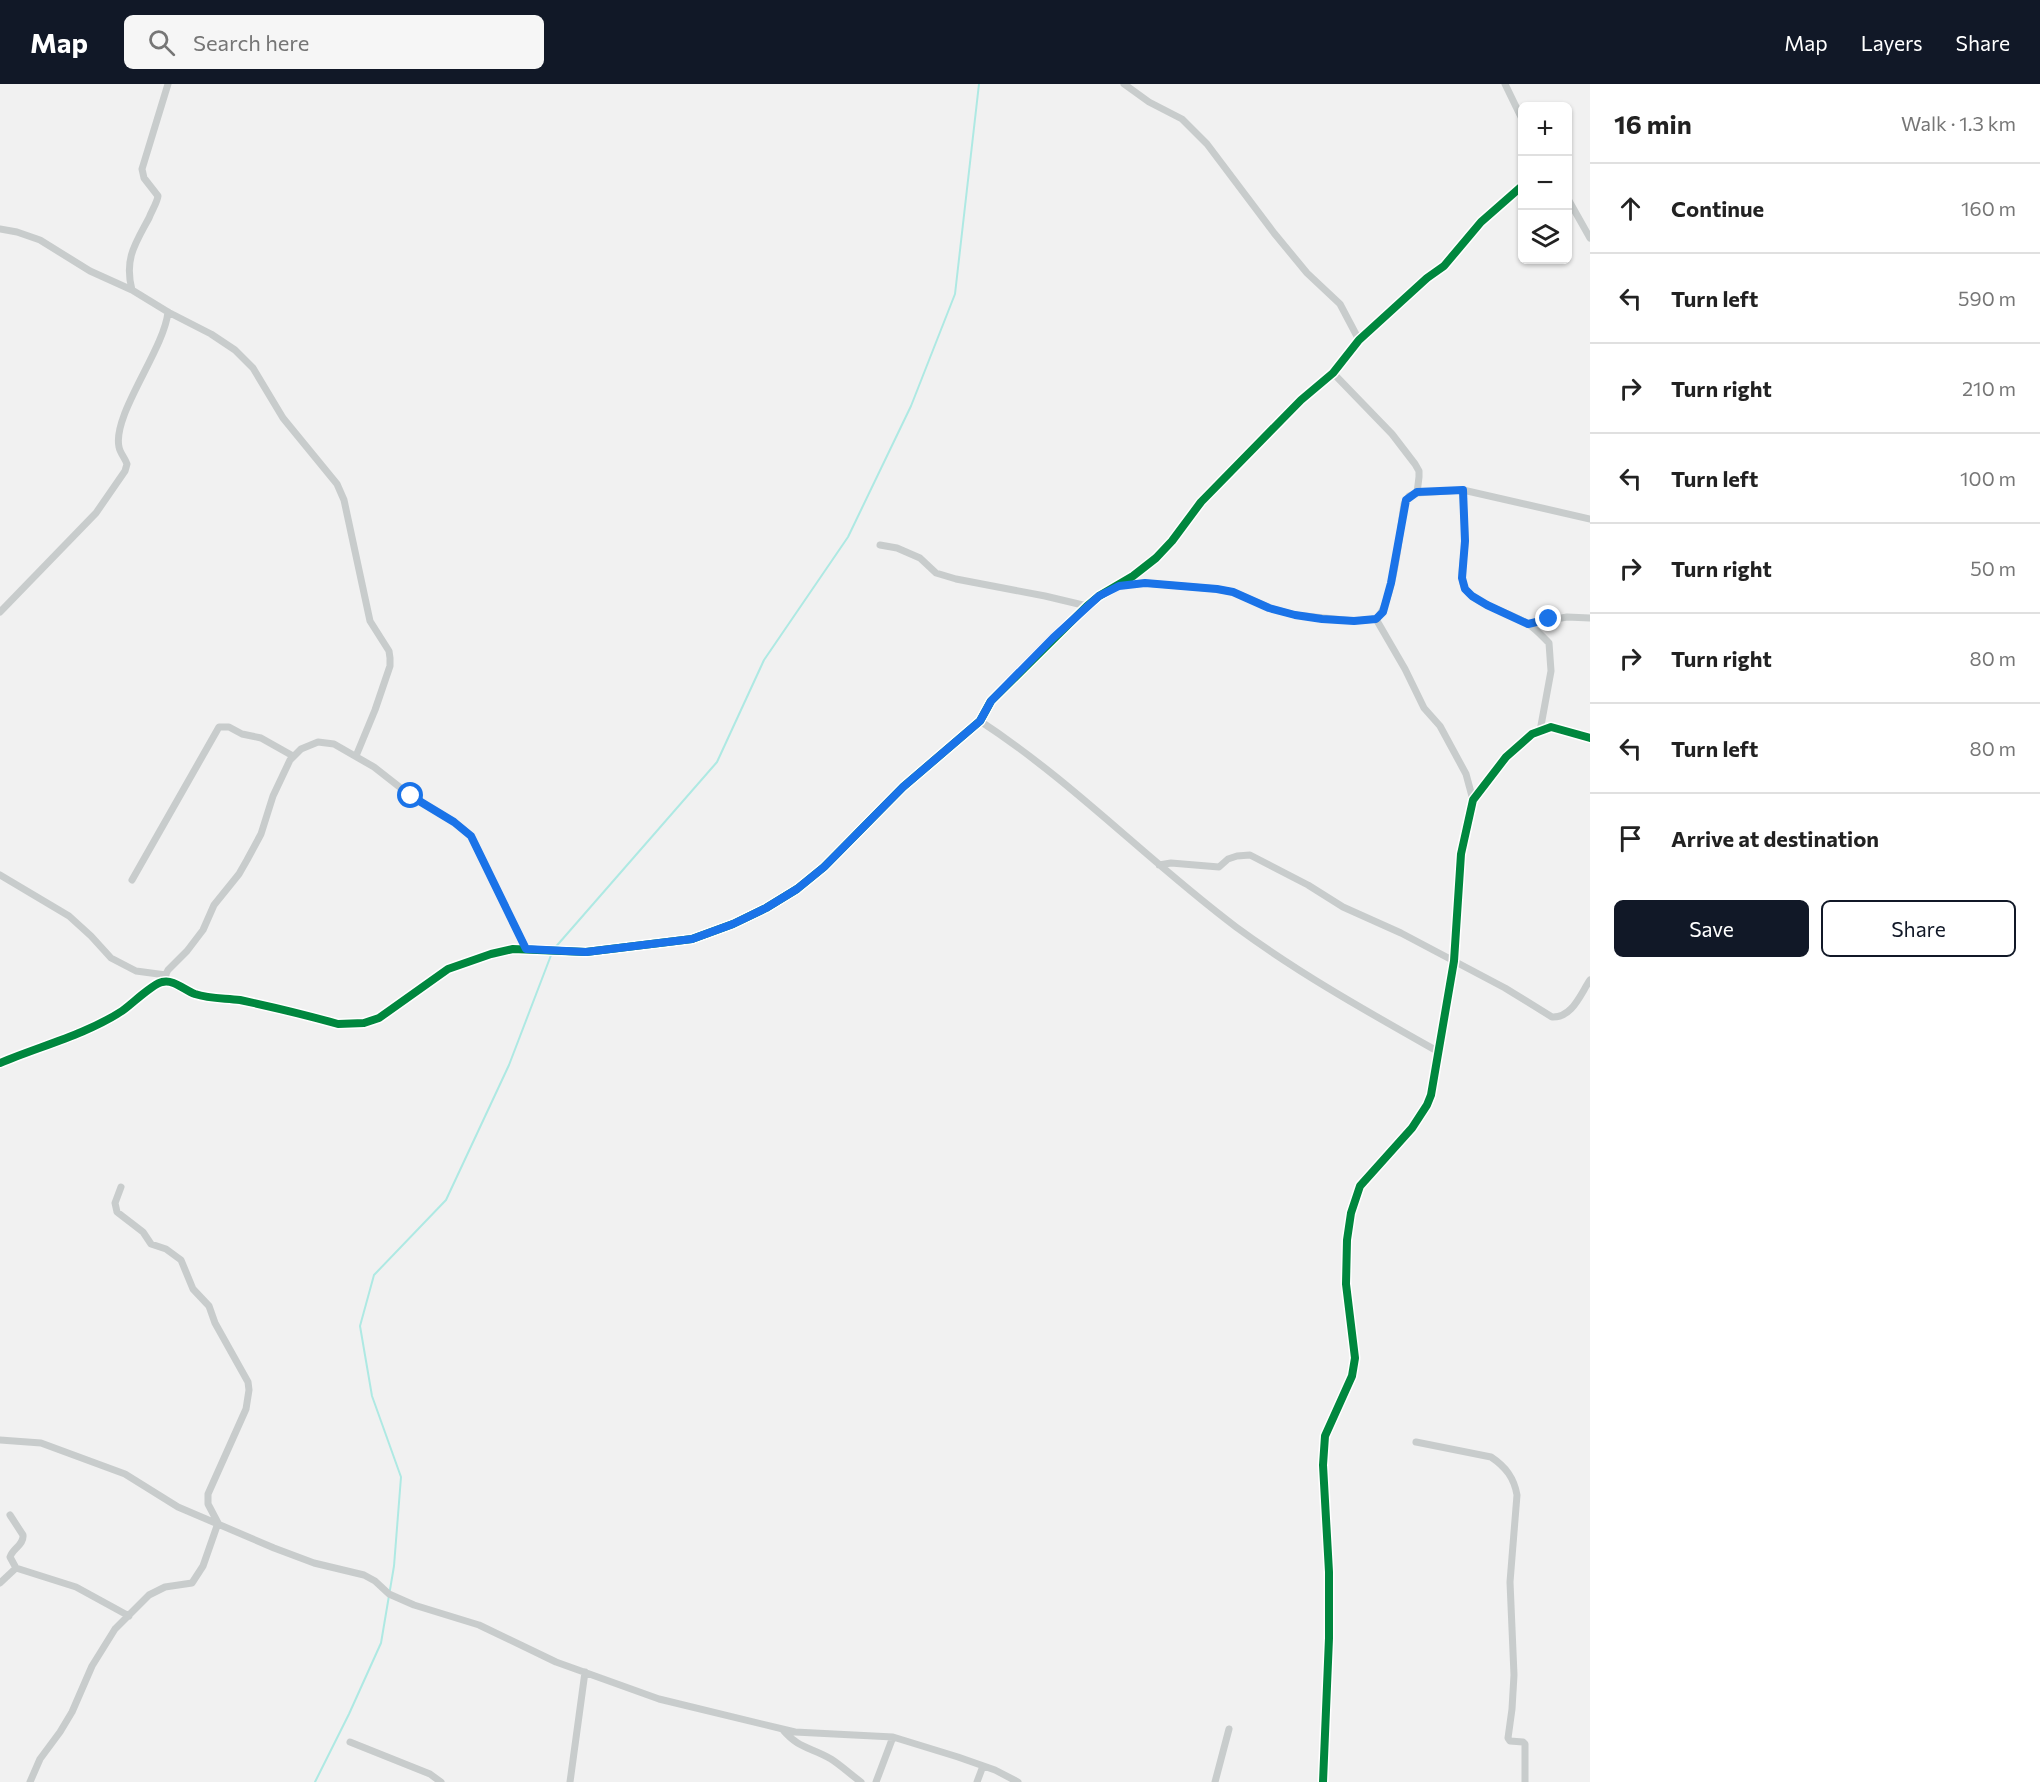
<!DOCTYPE html>
<html lang="en">
<head>
<meta charset="utf-8">
<style>
	:root { --surface:#fff; --page:#f6f6f6; --text:#222; --muted:#767676; --line:#e0e0e0; --accent:#111827 }
	body { margin:0; font-family:Commissioner,sans-serif; background:var(--page); color:var(--text) }
	.controls { position:absolute; right:18px; top:18px; display:grid; overflow:hidden; border-radius:9px; box-shadow:0 2px 4px #0004 }
	.controls button { width:54px; height:54px; display:grid; place-items:center; padding:0; border:0; border-bottom:2px solid var(--line); background:var(--surface); color:var(--text); font:30px sans-serif }
	.stop { position:absolute; width:18px; height:18px; margin:-14px; border:4px solid #1a73e8; border-radius:50%; background:#fff }
	.stop.end { background:#1a73e8; border-color:#fff; box-shadow:0 2px 6px #0008 }
	.list { margin:0; padding:0; list-style:none }
	h2 { display:flex; justify-content:space-between; align-items:center; height:78px; margin:0; padding:0 24px; font-size:26px }
	h2 small { font-size:20px; font-weight:400; color:var(--muted) }
	.list li { display:grid; grid-template-columns:39px 1fr auto; gap:18px; align-items:center; box-sizing:border-box; height:90px; padding:0 24px; border-top:2px solid var(--line) }
	.list b { display:block; font-size:22px; white-space:nowrap }
	.list em { font-size:20px; font-style:normal; color:var(--muted) }
	.actions { display:flex; gap:12px; padding:18px 24px }
	.actions a { flex:1; padding:14px 0; border:2px solid var(--accent); border-radius:9px; text-align:center; font-size:21px; color:var(--accent) }
	.actions .main { background:var(--accent); color:#fff }
	.icon { flex:none; width:33px; height:33px; fill:none; stroke:currentColor; stroke-width:2; stroke-linecap:round; stroke-linejoin:round }
	.map { position:relative; flex:none; width:1590px; height:1698px; overflow:hidden }
	header { display:flex; align-items:center; gap:36px; box-sizing:border-box; height:84px; padding:0 30px; background:var(--accent); color:#fff }
	header strong { font-size:28px }
	nav { display:flex; gap:33px; margin-inline-start:auto; font-size:21px }
	.search { width:420px; height:54px; background:var(--page); display:flex; align-items:center; gap:15px; box-sizing:border-box; padding:0 21px; border-radius:9px; color:var(--muted); font-size:22px }
	main { display:flex }
	aside { flex:1; background:var(--surface) }
	.map>svg:first-child { display:block }
</style>
</head>
<body>
<header>
<strong>Map</strong>
<div class="search"><svg class="icon" aria-label="search" viewBox="0 0 24 24"><circle cx="10" cy="10" r="6"/><path d="M15 15l6 6"/></svg>Search here</div>
<nav><a>Map</a><a>Layers</a><a>Share</a></nav>
</header>
<main>
<div class="map">
<svg width="1590" height="1698" viewBox="0 0 1590 1698">
	<rect width="100%" height="100%" fill="#f1f1f1"/>
	<g fill="none" stroke-linecap="round" stroke-linejoin="round">
		<!-- stream -->
		<path stroke="#aee9e3" stroke-width="2" d="M315 1698 349 1630 381 1559 394 1482 401 1393 372 1312 360 1242 374 1191 446 1116 509 981 553 866 717 678 764 576 848 453 911 322 955 210 979 0"/>
		<!-- street -->
		<path stroke="#c8cccc" stroke-width="7" d="M168 0 142 85 144 94 158 112C157 119 152 126 149 134 135 160 124 175 132 206L168 228 211 250 235 266 253 284 283 334 337 400 344 416 370 537 389 567 390 574V582L375 626 356 672
			M1124 0 1149 18 1182 35 1207 60 1274 149 1307 189 1340 220 1359 256
			M1505 0 1522 35
			M1568 115 1590 154
			M0 145 17 148 40 156 90 187 132 206
			M1333 289 1392 350 1415 380 1419 387V393L1417 409
			M1463 406C1463 423 1465 440 1465 457 1465 472 1459 490 1464 503 1471 520 1513 529 1528 540 1536 545 1542 552 1549 559L1551 587 1540 647
			M880 461 897 464 920 474 936 489 956 495 1045 512 1087 522
			M1121 501 1145 499 1217 505 1233 508 1270 524 1295 531 1354 537 1376 535C1394 518 1400 446 1404 420L1409 412 1417 409 1463 406 1590 435
			M0 528 96 429 125 387 127 380C125 374 120 369 119 363 112 331 164 266 168 228
			M1376 535 1405 585 1424 624 1440 642 1466 690 1473 716
			M1528 540 1567 533 1590 534
			M980 637C1072 697 1148 777 1236 843 1300 890 1368 928 1437 967
			M1159 781 1171 779 1219 783 1228 775 1237 772 1250 771 1308 801 1343 823 1401 849 1505 904 1552 933C1572 934 1580 911 1590 896
			M0 791 69 832 91 852 111 874 136 887 166 891
			M132 796 219 643H229L242 650 261 654 293 672
			M162 898 168 886 187 867 203 846 214 821 239 790 247 776 261 750 273 712 290 676 301 665 318 658 334 660 374 683 411 712 454 738 471 752 526 865
			M0 979C40 962 85 951 122 927 131 921 152 900 162 898 174 895 184 906 195 910 210 915 225 914 240 916 273 923 306 931 338 940L364 939 379 934 448 885 491 870 513 865 586 868 692 855 733 840 766 824 797 805 824 783 903 703 980 637 991 617 1087 522 1099 512 1133 492 1156 474 1172 457 1201 418 1301 316 1333 289 1359 256 1427 194 1444 182 1481 138 1522 102
			M0 1356 41 1359 125 1390 178 1423 274 1464 314 1479 364 1491 375 1497 389 1510 414 1521 479 1541 556 1578 659 1615 795 1648 893 1653 958 1673 995 1686 1018 1698
			M1416 1358 1491 1373C1506 1383 1514 1394 1517 1411L1510 1498 1514 1591 1512 1625 1508 1654 1510 1657 1523 1658 1525 1660V1698
			M10 1431 23 1451C24 1461 13 1464 10 1473L16 1484 76 1503 129 1532
			M0 1499 16 1484
			M783 1646C799 1665 811 1663 831 1675 842 1682 851 1691 861 1698
			M350 1658 430 1690 441 1698
			M30 1698 40 1675 60 1648 72 1628 92 1582 115 1545 149 1511 165 1503 192 1499 203 1482 218 1439 208 1420V1410L246 1325 249 1306 248 1298 215 1239 209 1222 193 1205 181 1176 166 1165 151 1160 143 1148 117 1128 115 1119 121 1103
			M570 1698 585 1588
			M876 1698 893 1653
			M977 1698 983 1682
			M1215 1698 1229 1645
			M1323 1698 1329 1554V1488L1323 1381 1325 1352 1352 1292 1355 1274 1346 1200 1347 1156 1351 1129 1360 1102 1412 1044 1427 1021 1431 1011 1454 877 1461 770 1473 716 1506 673 1532 650 1551 643 1590 654"/>
		<defs>
			<path id="cycleway" d="M0 979C40 962 85 951 122 927 131 921 152 900 162 898 174 895 184 906 195 910 210 915 225 914 240 916 273 923 306 931 338 940L364 939 379 934 448 885 491 870 513 865 586 868 692 855 733 840 766 824 797 805 824 783 903 703 980 637 991 617 1087 522 1099 512 1133 492 1156 474 1172 457 1201 418 1301 316 1333 289 1359 256 1427 194 1444 182 1481 138 1522 102
				M1323 1698 1329 1554V1488L1323 1381 1325 1352 1352 1292 1355 1274 1346 1200 1347 1156 1351 1129 1360 1102 1412 1044 1427 1021 1431 1011 1454 877 1461 770 1473 716 1506 673 1532 650 1551 643 1590 654"/>
		</defs>
		<!-- cycleway casing -->
		<use href="#cycleway" stroke="#fff" stroke-width="11"/>
		<!-- cycleway -->
		<use href="#cycleway" stroke="#00873e" stroke-width="8"/>
	</g>
	<g fill="none" stroke-linecap="round" stroke-linejoin="round">
		<!-- route -->
		<path stroke="#1a73e8" stroke-width="8" d="M411 712 454 738 471 752 526 865 586 868 692 855 733 840 766 824 797 805 824 783 903 703 980 637 991 617 1053 554 1099 512 1119 502 1145 499 1217 505 1233 508 1269 524 1295 531 1322 535 1354 537 1376 535 1383 528 1391 499 1406 416 1417 408 1463 406 1465 457 1462 494 1465 505 1472 512 1487 521 1528 540 1549 535"/>
	</g>
</svg>
<div class="controls">
<button>+</button>
<button>−</button>
<button><svg class="icon" aria-label="layers" viewBox="0 0 24 24"><path d="M12 4l9 5-9 5-9-5zM3 14l9 5 9-5"/></svg></button>
</div>
<div class="stop" style="left:411px;top:712px"></div>
<div class="stop end" style="left:1549px;top:535px"></div>
</div>
<aside>
<h2>16 min<small>Walk · 1.3 km</small></h2>
<ul class="list">
<li><svg class="icon" aria-label="ahead" viewBox="0 0 24 24"><path d="M12 20V5M6 11l6-6 6 6"/></svg><div><b>Continue</b></div><em>160 m</em></li>
<li><svg class="icon" aria-label="left" viewBox="0 0 24 24"><path d="M17 20v-9H6M10 6l-5 5 5 5"/></svg><div><b>Turn left</b></div><em>590 m</em></li>
<li><svg class="icon" aria-label="right" viewBox="0 0 24 24"><path d="M7 20v-9h11M14 6l5 5-5 5"/></svg><div><b>Turn right</b></div><em>210 m</em></li>
<li><svg class="icon" aria-label="left" viewBox="0 0 24 24"><path d="M17 20v-9H6M10 6l-5 5 5 5"/></svg><div><b>Turn left</b></div><em>100 m</em></li>
<li><svg class="icon" aria-label="right" viewBox="0 0 24 24"><path d="M7 20v-9h11M14 6l5 5-5 5"/></svg><div><b>Turn right</b></div><em>50 m</em></li>
<li><svg class="icon" aria-label="right" viewBox="0 0 24 24"><path d="M7 20v-9h11M14 6l5 5-5 5"/></svg><div><b>Turn right</b></div><em>80 m</em></li>
<li><svg class="icon" aria-label="left" viewBox="0 0 24 24"><path d="M17 20v-9H6M10 6l-5 5 5 5"/></svg><div><b>Turn left</b></div><em>80 m</em></li>
<li><svg class="icon" aria-label="arrive" viewBox="0 0 24 24"><path d="M6 21V4h12l-3 4 3 4H6"/></svg><div><b>Arrive at destination</b></div></li>
</ul>
<div class="actions"><a class="main">Save</a><a>Share</a></div>
</aside>
</main>
</body>
</html>
